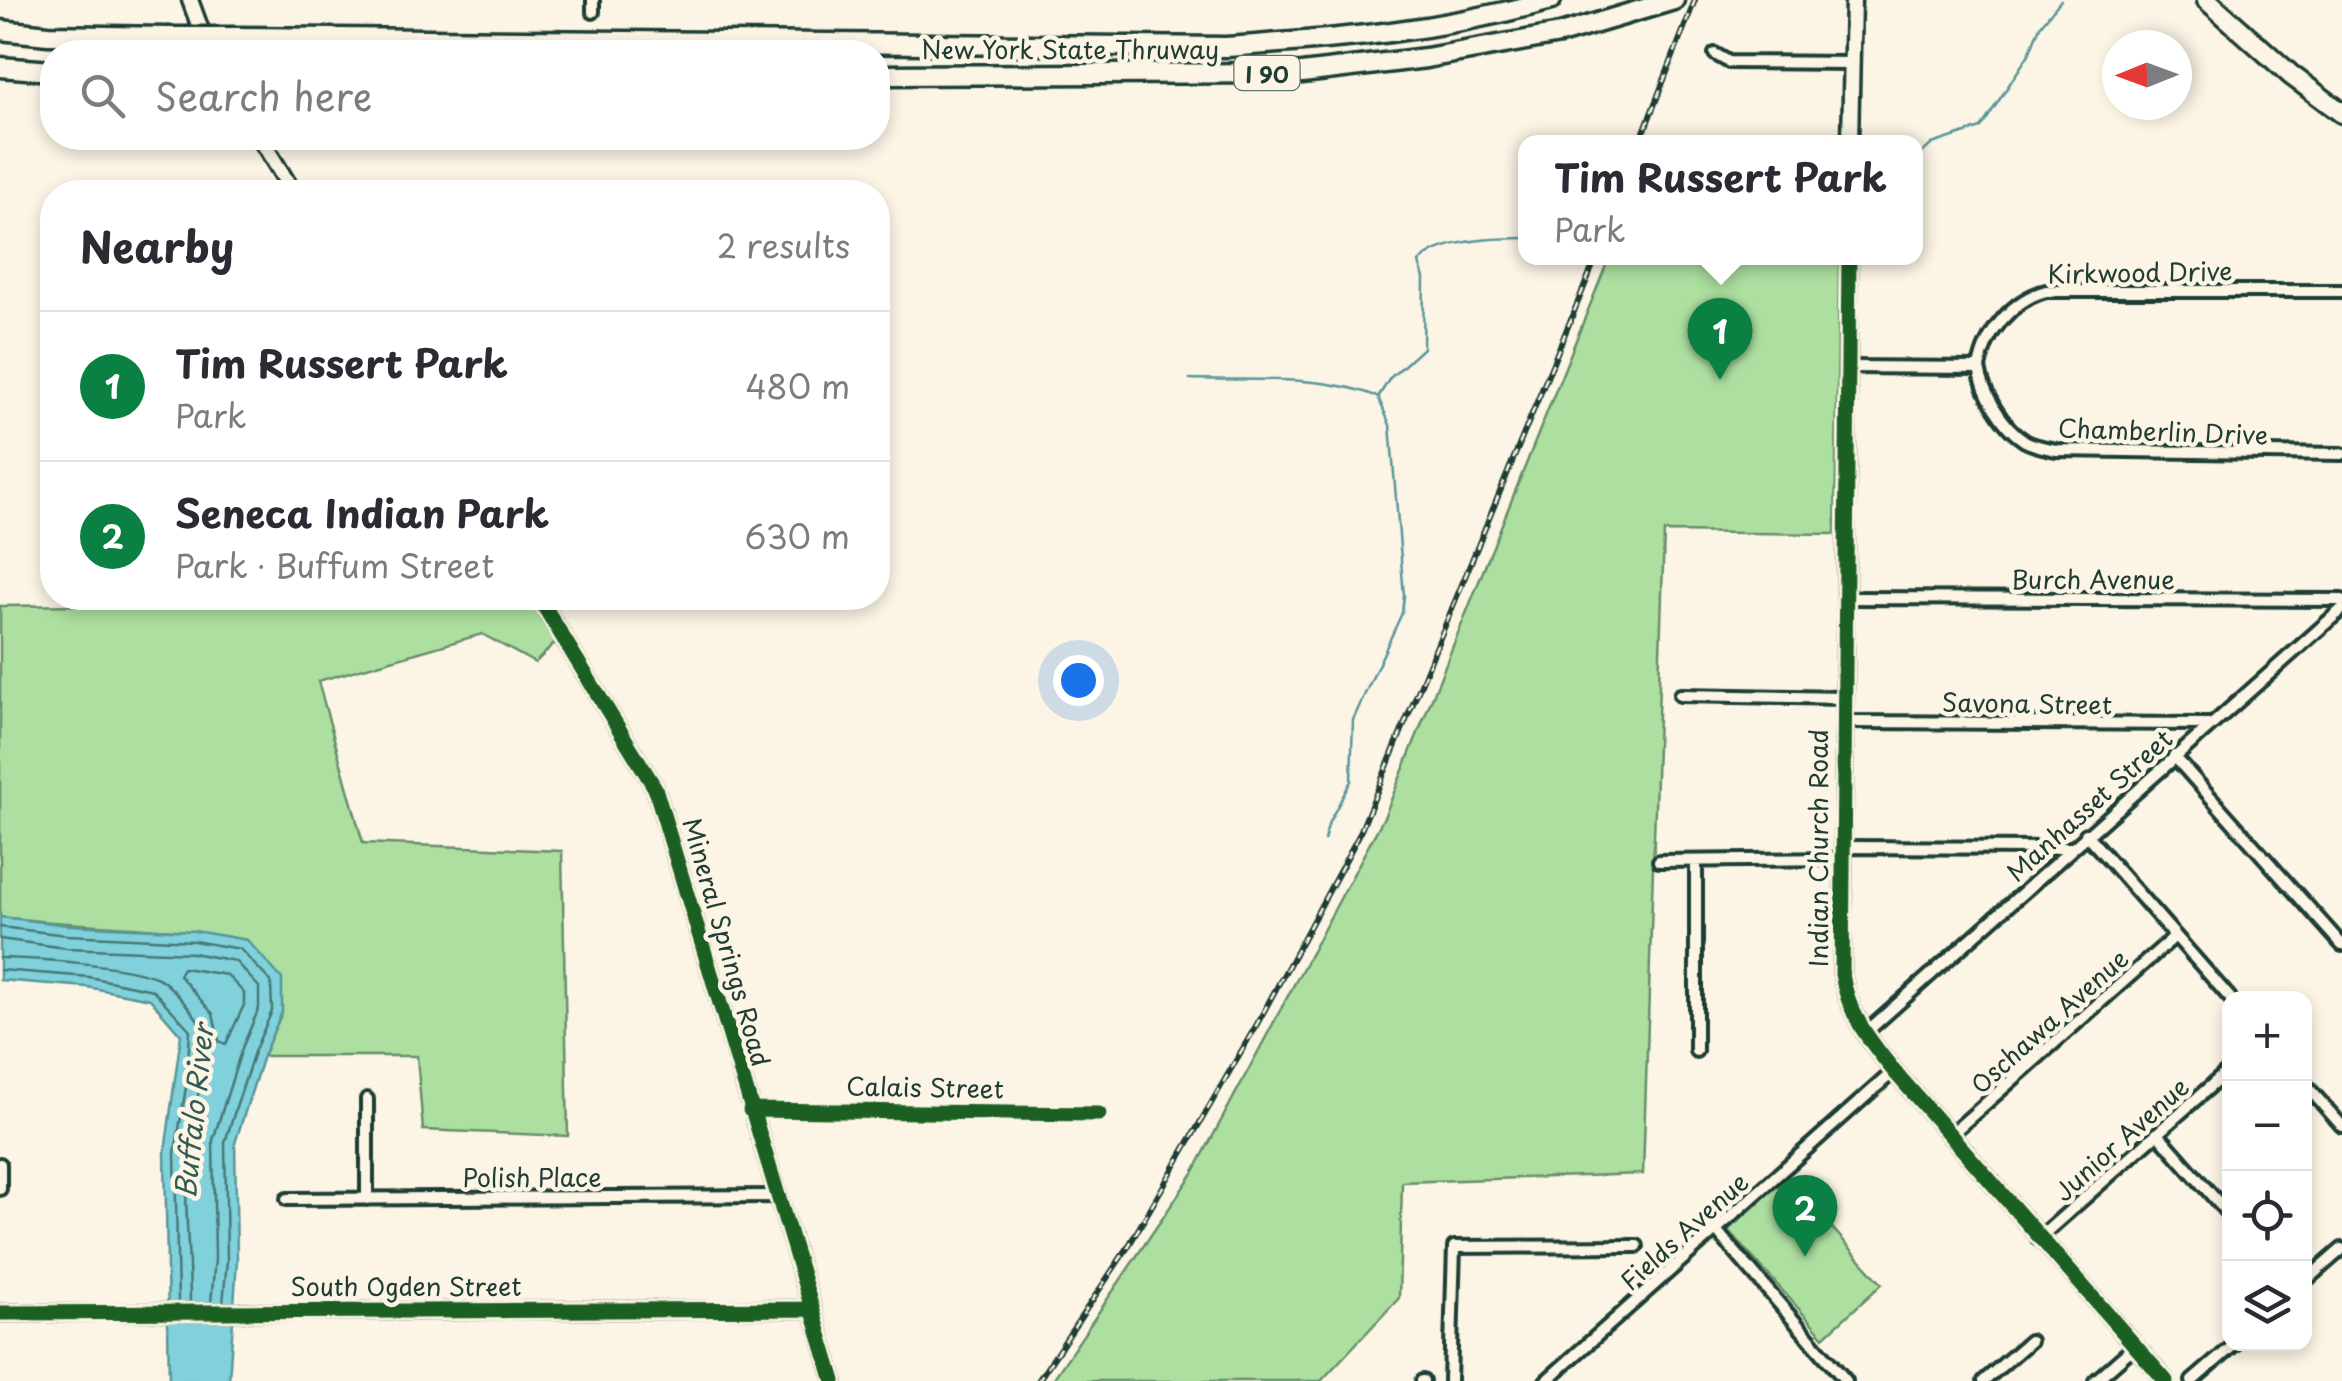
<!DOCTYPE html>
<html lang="en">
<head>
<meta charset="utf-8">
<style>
	:root { --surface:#fff; --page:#f2f2f3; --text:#2b2b33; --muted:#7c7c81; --line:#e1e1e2; --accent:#0b8043 }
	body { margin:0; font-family:"Playpen Sans",sans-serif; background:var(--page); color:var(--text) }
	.controls { position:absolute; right:30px; bottom:30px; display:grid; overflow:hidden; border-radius:20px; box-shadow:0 5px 15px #0003 }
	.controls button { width:90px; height:90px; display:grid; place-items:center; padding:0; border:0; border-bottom:2px solid var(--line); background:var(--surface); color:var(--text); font:50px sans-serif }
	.compass { position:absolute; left:2102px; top:30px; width:90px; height:90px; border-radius:50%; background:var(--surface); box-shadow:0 5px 15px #0003; rotate:269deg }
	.you { position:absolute; left:1078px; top:680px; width:35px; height:35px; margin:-25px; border:8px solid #fff; border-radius:50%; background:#1a73e8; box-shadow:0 0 0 15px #1a73e833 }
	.badge { display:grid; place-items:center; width:65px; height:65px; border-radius:50%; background:var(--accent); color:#fff; font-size:32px; font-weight:700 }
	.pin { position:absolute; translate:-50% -82px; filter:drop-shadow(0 2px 5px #0008) }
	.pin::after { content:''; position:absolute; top:52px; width:35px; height:30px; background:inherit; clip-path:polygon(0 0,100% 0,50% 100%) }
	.popup { position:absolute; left:1518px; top:135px; width:405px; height:130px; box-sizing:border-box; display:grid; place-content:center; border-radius:20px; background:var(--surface); filter:drop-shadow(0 2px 8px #0005); font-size:32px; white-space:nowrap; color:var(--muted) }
	.popup b { font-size:38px; color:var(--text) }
	.popup::after { content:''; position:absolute; left:50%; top:100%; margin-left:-20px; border:20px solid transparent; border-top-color:var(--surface) }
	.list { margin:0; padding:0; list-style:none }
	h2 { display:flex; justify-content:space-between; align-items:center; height:130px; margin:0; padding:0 40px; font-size:42px }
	h2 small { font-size:32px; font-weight:400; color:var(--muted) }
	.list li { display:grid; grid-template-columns:65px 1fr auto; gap:30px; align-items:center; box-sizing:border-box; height:150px; padding:0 40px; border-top:2px solid var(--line) }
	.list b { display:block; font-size:38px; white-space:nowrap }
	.list p { margin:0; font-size:32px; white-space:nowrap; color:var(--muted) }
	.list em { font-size:32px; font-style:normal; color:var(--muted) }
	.icon { flex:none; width:55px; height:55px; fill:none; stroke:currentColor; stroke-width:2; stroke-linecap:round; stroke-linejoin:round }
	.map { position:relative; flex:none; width:2342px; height:1381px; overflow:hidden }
	.search { position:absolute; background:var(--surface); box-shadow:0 5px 15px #0003; left:40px; top:40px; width:850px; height:110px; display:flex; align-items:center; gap:25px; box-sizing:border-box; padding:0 35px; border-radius:40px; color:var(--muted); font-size:38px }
	.panel { position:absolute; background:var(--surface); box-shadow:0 5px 15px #0003; left:40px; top:180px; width:850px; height:430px; border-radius:40px }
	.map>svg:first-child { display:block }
</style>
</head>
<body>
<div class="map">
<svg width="2342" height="1381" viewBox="0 0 2342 1381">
	<rect width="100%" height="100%" fill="#fcf5e5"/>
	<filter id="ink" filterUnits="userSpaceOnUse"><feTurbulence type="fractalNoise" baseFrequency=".01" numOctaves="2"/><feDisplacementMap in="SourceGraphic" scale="20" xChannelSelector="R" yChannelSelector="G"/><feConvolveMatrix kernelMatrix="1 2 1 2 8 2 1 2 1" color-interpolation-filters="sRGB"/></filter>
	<g filter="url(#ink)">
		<!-- green -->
		<path fill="#addfa0" stroke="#668e6a" stroke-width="2.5" d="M1609 258H1839L1835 534 1664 532 1643 1174 1402 1182 1399 1298 1321 1381H1052L1193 1173 1385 815Z
			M88 598H528L557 641 535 663 482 634 318 681 363 843 562 851 568 1136 423 1130 417 1056H263L282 1012 247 940C166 925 82 927 0 917V606L87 605Z
			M1787 1177 1882 1284 1824 1337 1728 1230Z"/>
		<!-- water -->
		<path fill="#80d1db" stroke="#599698" stroke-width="2.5" d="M0 917 68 925 195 931 247 940 282 979V1012L263 1056 235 1143 237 1260 229 1381H169L165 1152 181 1035 150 999 87 987 0 980Z"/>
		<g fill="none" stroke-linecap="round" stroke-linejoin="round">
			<!-- shore -->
			<path stroke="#467877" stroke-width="2.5" d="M0 927 67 935 194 941 240 949 271 982 272 1011 254 1052 225 1142 227 1260 223 1303
				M0 939 66 948 193 953 235 961 259 987V1008L242 1048 213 1140 215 1259 211 1303
				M0 958C39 959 124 964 158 978 169 983 200 1019 203 1030 209 1054 192 1122 188 1150 183 1200 190 1253 190 1303
				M183 968 227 975 244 993V1005L226 1044 219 1041 213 1014 179 975Z
				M0 970 89 977 153 990 190 1030 187 1081 175 1153 178 1303"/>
			<!-- stream -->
			<path stroke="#599698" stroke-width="2.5" d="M1921 154 1932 144 1981 128 2029 54 2040 26 2061 0
				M1190 379C1250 381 1322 374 1378 397L1390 425 1404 596 1402 613 1353 720 1351 781 1329 822 1324 840
				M1379 396 1390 378 1423 348 1424 278 1419 263C1436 240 1497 238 1525 238"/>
			<defs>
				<path id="street" d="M593 0V12
					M1715 54 1729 62 1851 63
					M1847 367 1979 368
					M1979 368C1983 393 2002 427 2025 441 2034 446 2046 448 2056 450L2342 454
					M1979 368C1985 333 2012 300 2046 291H2342
					M1844 598 2342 600
					M1680 695 1843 698
					M1843 722 2209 724
					M2174 756 2342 945
					M2086 834 2230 998
					M1843 847 2070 848
					M1659 861 1842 859
					M1696 861V1051
					M1864 1034 2342 609
					M2304 1083 2342 1126
					M367 1099V1199
					M750 1110 1099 1114
					M2158 1134 2230 1216
					M1949 1136 2175 936
					M0 1164V1189
					M287 1199 777 1196
					M1715 1229 1846 1381
					M2038 1239 2230 1069
					M2304 1282 2342 1249
					M1422 1381H1423
					M1450 1381 1454 1247 1637 1246
					M1546 1381 1894 1071
					M1984 1381 2030 1341
					M2095 1381 2135 1346
					M2192 1381 2235 1344"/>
				<path id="secondary" d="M190 0 209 52
					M260 138 293 192
					M1850 142 1853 0
					M1849 258 1842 974C1848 1014 1869 1040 1894 1071L2166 1381
					M539 598 655 788 834 1381
					M0 1313 812 1309"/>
				<path id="highway" d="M2207 0 2291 75 2342 113
					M0 30 48 35 167 37
					M235 37 1226 47C1340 39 1441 31 1551 0
					M0 67 52 71
					M878 75 1302 73 1426 58 1560 34 1674 0"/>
			</defs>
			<!-- street casing -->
			<use href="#street" stroke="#1f3d34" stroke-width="18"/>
			<!-- secondary casing -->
			<use href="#secondary" stroke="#1f3d34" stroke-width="21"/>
			<!-- highway casing -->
			<use href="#highway" stroke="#1f3d34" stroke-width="25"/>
			<!-- street -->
			<use href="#street" stroke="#fcf5e5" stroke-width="10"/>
			<!-- secondary -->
			<use href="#secondary" stroke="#fcf5e5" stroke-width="14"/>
			<!-- highway -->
			<use href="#highway" stroke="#fcf5e5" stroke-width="18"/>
			<defs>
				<path id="rail" d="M1640 142 1695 0
					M1038 1381 1128 1247 1257 1024 1359 835 1596 258"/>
			</defs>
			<!-- rail casing -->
			<use href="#rail" stroke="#1f3d34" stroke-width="6"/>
			<!-- rail -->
			<use href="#rail" stroke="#fcf5e5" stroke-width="2.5" stroke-dasharray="8" stroke-linecap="butt"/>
			<defs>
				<path id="highway-bridge" d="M167 37H235"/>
			</defs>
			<!-- highway-bridge casing -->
			<use href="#highway-bridge" stroke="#1f3d34" stroke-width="25" stroke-linecap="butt"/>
			<!-- highway-bridge -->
			<use href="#highway-bridge" stroke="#fcf5e5" stroke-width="18"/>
			<defs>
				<path id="cycleway" d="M1849 258 1842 974C1848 1014 1869 1040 1894 1071L2166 1381
					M539 598 655 788 834 1381
					M750 1110 1099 1114
					M0 1313 812 1309"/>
			</defs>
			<!-- cycleway casing -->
			<use href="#cycleway" stroke="#fcf5e5" stroke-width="21"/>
			<!-- cycleway -->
			<use href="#cycleway" stroke="#1b5e20" stroke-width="15"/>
		</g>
	</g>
	<g text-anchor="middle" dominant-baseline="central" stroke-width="9" stroke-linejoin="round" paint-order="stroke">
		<!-- shield labels -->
		<rect fill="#fcf5e5" stroke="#617469" stroke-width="2.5" x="1234.5" y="56" width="65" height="34" rx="8"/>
		<g font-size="22" font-weight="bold" fill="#1f3d34">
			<text x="1267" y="73">I 90</text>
		</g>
		<!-- street labels -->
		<g font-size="25" fill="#1f3d34" stroke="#fcf5e5">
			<text x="1070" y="49">New York State Thruway</text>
			<text transform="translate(2140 272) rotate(-1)">Kirkwood Drive</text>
			<text transform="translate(2163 431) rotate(2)">Chamberlin Drive</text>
			<text x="2093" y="579">Burch Avenue</text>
			<text transform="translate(2027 703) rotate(1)">Savona Street</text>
			<text transform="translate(2089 805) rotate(-42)">Manhasset Street</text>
			<text transform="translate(1818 848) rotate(-90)">Indian Church Road</text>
			<text transform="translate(727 942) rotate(74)">Mineral Springs Road</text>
			<text transform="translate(2049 1021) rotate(-42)">Oschawa Avenue</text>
			<text transform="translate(925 1087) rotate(1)">Calais Street</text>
			<text transform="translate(2121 1139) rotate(-42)">Junior Avenue</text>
			<text x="532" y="1177">Polish Place</text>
			<text transform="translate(1684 1231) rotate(-42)">Fields Avenue</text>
			<text x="406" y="1286">South Ogden Street</text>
		</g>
		<!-- water labels -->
		<g font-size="28" font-style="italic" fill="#325b55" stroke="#fcf5e5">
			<text transform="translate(193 1111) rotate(-84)">Buffalo River</text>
		</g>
	</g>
</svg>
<div class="controls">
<button>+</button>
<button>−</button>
<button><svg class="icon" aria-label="locate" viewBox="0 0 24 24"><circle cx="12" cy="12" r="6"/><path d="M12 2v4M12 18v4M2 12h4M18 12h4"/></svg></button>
<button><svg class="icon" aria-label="layers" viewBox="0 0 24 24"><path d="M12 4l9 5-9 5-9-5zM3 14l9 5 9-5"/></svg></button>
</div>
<svg class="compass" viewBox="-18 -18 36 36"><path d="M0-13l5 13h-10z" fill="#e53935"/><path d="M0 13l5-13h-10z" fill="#7c7c81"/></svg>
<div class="you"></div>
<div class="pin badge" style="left:1720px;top:380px">1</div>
<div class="popup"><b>Tim Russert Park</b>Park</div>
<div class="pin badge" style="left:1805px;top:1257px">2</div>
<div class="search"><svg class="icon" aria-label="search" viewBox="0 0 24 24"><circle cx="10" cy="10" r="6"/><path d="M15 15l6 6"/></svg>Search here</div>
<section class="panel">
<h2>Nearby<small>2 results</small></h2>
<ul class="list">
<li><span class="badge">1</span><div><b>Tim Russert Park</b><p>Park</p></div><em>480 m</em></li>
<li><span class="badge">2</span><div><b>Seneca Indian Park</b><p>Park · Buffum Street</p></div><em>630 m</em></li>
</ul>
</section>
</div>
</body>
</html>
